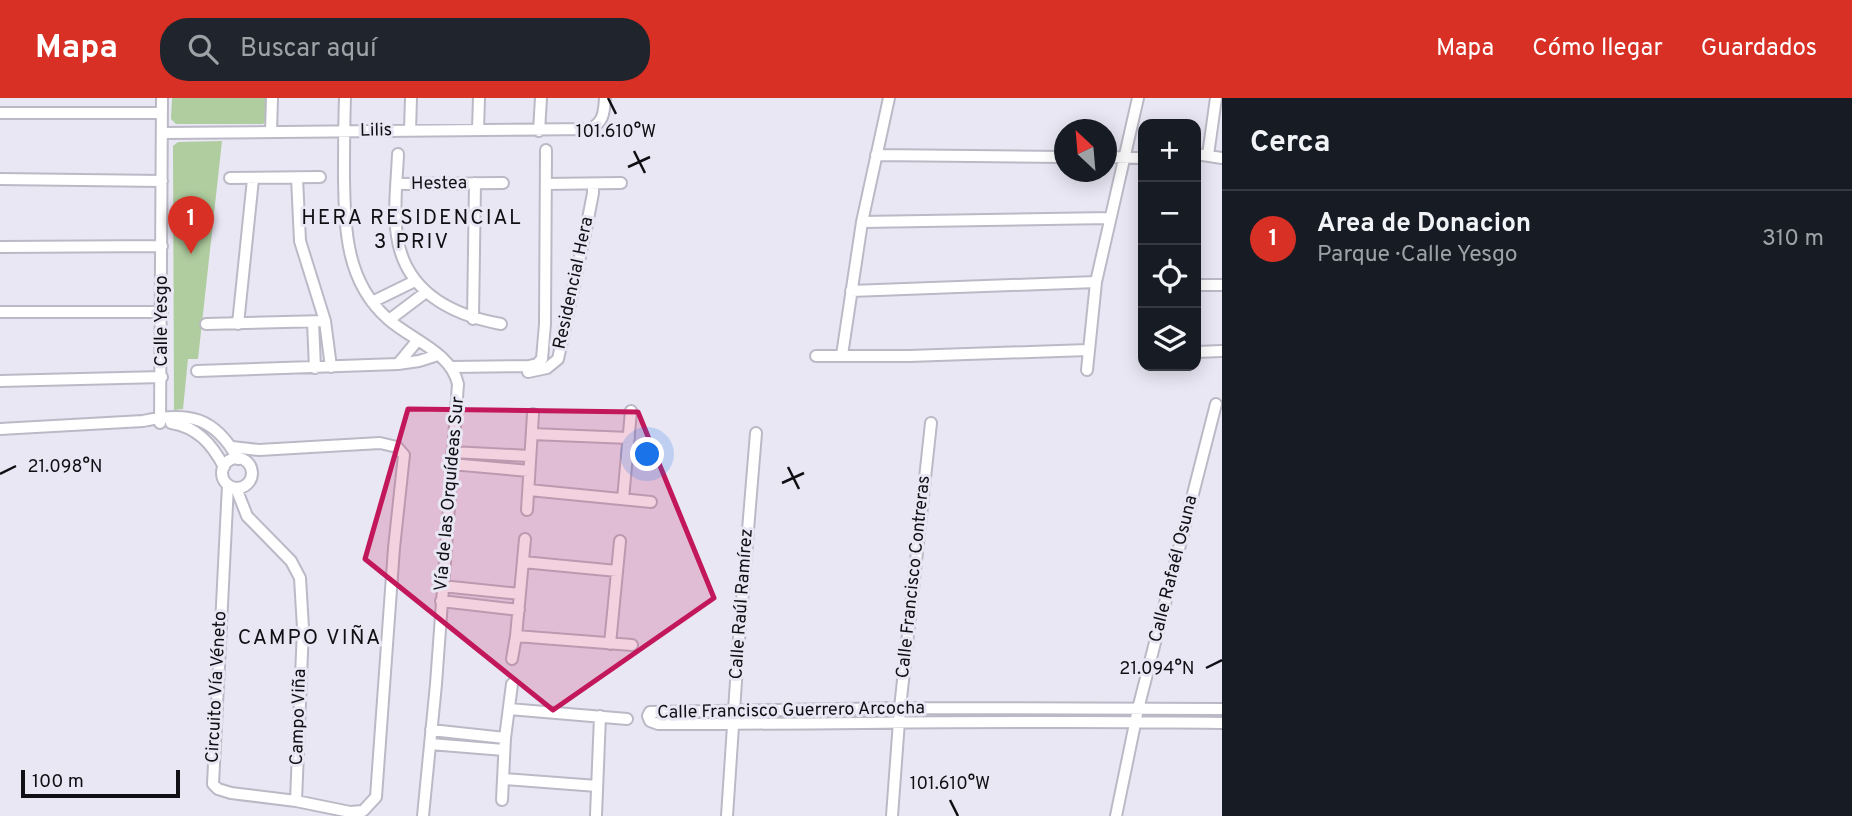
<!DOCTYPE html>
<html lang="es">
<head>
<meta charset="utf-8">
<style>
	:root { --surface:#171b24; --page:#20242c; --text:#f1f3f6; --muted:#9ea1a6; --line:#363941; --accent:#d93025 }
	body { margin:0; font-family:Overpass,sans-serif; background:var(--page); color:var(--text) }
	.controls { position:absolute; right:21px; top:21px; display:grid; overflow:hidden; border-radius:14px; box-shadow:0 4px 18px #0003 }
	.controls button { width:63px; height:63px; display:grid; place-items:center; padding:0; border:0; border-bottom:2px solid var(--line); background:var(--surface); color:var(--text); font:35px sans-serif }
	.compass { position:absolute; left:1054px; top:21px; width:63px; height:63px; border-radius:50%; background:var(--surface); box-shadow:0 4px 18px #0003; rotate:334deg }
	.scale { position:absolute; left:21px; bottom:18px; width:159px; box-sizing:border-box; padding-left:7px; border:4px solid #100f14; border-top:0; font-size:19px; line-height:24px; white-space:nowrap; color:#100f14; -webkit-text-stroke:5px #e9e7f4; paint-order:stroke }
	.you { position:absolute; left:648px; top:357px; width:24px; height:24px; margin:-18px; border:5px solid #fff; border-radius:50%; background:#1a73e8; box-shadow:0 0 0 10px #1a73e833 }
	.badge { display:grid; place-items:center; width:46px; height:46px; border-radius:50%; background:var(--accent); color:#fff; font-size:23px; font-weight:700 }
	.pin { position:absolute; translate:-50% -58px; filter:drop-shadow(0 2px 4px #0008) }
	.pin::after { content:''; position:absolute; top:37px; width:24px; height:21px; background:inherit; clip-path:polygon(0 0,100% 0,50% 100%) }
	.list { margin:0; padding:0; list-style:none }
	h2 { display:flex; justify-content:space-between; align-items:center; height:91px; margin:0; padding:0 28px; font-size:30px }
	h2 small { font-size:23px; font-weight:400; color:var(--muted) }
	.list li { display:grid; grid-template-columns:46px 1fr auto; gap:21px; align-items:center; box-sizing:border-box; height:98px; padding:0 28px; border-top:2px solid var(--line) }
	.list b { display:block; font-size:26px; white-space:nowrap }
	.list p { margin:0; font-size:23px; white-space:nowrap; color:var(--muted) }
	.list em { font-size:23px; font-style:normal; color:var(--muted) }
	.icon { flex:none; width:38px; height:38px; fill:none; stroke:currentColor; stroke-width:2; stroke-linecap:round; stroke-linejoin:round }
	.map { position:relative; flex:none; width:1222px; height:718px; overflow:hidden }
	header { display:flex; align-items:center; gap:42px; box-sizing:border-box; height:98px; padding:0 35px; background:var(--accent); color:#fff }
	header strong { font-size:33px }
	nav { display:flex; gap:38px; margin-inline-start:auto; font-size:24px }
	.search { width:490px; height:63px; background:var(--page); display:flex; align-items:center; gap:18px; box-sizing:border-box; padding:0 24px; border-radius:28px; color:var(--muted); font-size:26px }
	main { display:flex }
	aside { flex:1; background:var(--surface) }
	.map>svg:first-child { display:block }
</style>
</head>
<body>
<header>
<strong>Mapa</strong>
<div class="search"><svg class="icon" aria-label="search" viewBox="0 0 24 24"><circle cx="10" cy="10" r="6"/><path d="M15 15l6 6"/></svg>Buscar aquí</div>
<nav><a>Mapa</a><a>Cómo llegar</a><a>Guardados</a></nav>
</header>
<main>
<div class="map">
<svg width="1222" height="718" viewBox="0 0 1222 718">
	<rect width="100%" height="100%" fill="#e9e7f4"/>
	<!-- green -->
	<path fill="#afcd9f" d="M172 0H267V22L263 26H176L171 21Z
		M222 43 198 261H188L183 311 174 312 173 48 178 44Z"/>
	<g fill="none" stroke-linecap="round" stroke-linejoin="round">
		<defs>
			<path id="minor" d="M345 0C344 27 344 54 344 81 345 133 346 184 388 221 410 241 451 254 458 286L436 586 423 718
				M0 15H162
				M410 32 411 0
				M478 32 479 0
				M539 33 541 0
				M271 34 272 0
				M163 35 590 31C604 24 604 14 605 0
				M398 56C397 82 393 111 397 138 405 193 451 217 501 226
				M1196 56 1222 60
				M876 57 1064 59
				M1208 57 1216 0
				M1106 59 1143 60
				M230 80 320 79
				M297 80 300 143 325 223 331 269
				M0 81 162 83
				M397 86 503 85
				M546 86 621 85
				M862 124 1110 120
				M0 149 162 148
				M1196 187H1222
				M851 193 1096 184
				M372 204 415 183
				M0 214H162
				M473 221 475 85
				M389 222 426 194
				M313 224 315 270
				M206 226 325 223
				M238 226 253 81
				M1196 254 1222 253
				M842 257 862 124 889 0
				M816 258H909L1088 252
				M398 266 417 243
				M451 269 529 268 537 266 542 261 545 226 546 52
				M1087 272 1096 184 1138 0
				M197 273 398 266 419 263 438 257
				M528 274 547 270 558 261 588 121 593 95V86
				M0 283 162 279
				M160 325 162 0
				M171 325C197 329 212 346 224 369
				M0 331 143 323C189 313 215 319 238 361
				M532 336 629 340
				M452 354 530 358
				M222 375a15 15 0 1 1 30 0a15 15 0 1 1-30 0Z
				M451 366 529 373
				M228 387 213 686 218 691 231 695 296 703 350 714 363 713 376 699 394 450 404 357 397 349 380 345 259 352 232 349
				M236 390 247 418 291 463 300 480 303 530 296 703
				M529 392 651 404
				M623 401 631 313
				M527 412 533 316
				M523 464 617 473
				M442 488 520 496
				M441 503 519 512
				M516 538 632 547
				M610 546 620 443
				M512 561 516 538 525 441
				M509 611 627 621
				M1222 611 900 610 650 614 648 618 650 623 658 626C846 626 1034 622 1222 625
				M431 632 505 640
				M430 646 504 652
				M504 681 597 688
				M502 702 505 640 512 586
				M596 717 600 618
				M727 718 738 553 756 335
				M892 718 900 610 931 325
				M1116 718 1138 611 1216 306"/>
		</defs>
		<!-- minor casing -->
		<use href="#minor" stroke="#bcb9c6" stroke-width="14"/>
		<!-- minor -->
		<use href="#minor" stroke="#fff" stroke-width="10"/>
	</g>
	<!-- marked area -->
	<path fill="#c2185b" fill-opacity="0.2" stroke="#c2185b" stroke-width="5" stroke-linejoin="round" d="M408 311 638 314 714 500 553 612 365 461Z"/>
	<!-- ticks -->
	<path fill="none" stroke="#100f14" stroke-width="2.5" d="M608 0 616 16M634 53 645 75M628 69 650 59M788 369 799 391M0 376 16 368M782 385 804 375M1206 570 1222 562M950 702 958 718"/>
	<g text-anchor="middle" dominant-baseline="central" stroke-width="6" stroke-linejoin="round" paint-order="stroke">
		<!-- street labels -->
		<g font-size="18" fill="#100f14" stroke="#e9e7f4">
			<text transform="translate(376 33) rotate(-1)">Lilis</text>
			<text transform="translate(439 86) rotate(-1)">Hestea</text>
			<text transform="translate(574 185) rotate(-78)">Residencial Hera</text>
			<text transform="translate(162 223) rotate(-90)">Calle Yesgo</text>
			<text transform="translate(450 396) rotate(-85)">Vía de las Orquídeas Sur</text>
			<text transform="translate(1174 471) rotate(-76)">Calle Rafaél Osuna</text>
			<text transform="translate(914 479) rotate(-84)">Calle Francisco Contreras</text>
			<text transform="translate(742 506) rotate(-86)">Calle Raúl Ramírez</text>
			<text transform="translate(217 589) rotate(-87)">Circuito Vía Véneto</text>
			<text transform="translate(791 613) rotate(-1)">Calle Francisco Guerrero Arcocha</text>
			<text transform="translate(299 619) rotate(-88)">Campo Viña</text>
		</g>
		<!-- quarter labels -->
		<g font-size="21" letter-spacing="2" fill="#100f14" stroke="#e9e7f4">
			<text x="412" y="120">HERA RESIDENCIAL<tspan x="412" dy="24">3 PRIV</tspan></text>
			<text x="310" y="540">CAMPO VIÑA</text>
		</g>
	</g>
	<g font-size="18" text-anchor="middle" fill="#100f14" stroke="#e9e7f4" stroke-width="6" stroke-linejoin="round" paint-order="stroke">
		<text x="616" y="39">101.610°W</text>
		<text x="65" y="374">21.098°N</text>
		<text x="1157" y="576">21.094°N</text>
		<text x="950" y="691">101.610°W</text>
	</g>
</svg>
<div class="controls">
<button>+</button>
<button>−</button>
<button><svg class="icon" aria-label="locate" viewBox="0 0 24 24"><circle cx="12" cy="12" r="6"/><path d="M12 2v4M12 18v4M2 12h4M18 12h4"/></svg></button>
<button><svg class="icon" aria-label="layers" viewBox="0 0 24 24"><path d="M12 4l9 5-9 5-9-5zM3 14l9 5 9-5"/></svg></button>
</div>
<svg class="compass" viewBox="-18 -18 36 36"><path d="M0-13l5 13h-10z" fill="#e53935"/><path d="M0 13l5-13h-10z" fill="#9ea1a6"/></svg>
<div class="scale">100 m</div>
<div class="you"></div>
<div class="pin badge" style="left:191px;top:156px">1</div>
</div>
<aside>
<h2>Cerca<small></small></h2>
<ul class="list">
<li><span class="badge">1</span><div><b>Area de Donacion</b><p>Parque · Calle Yesgo</p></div><em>310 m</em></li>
</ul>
</aside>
</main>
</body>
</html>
